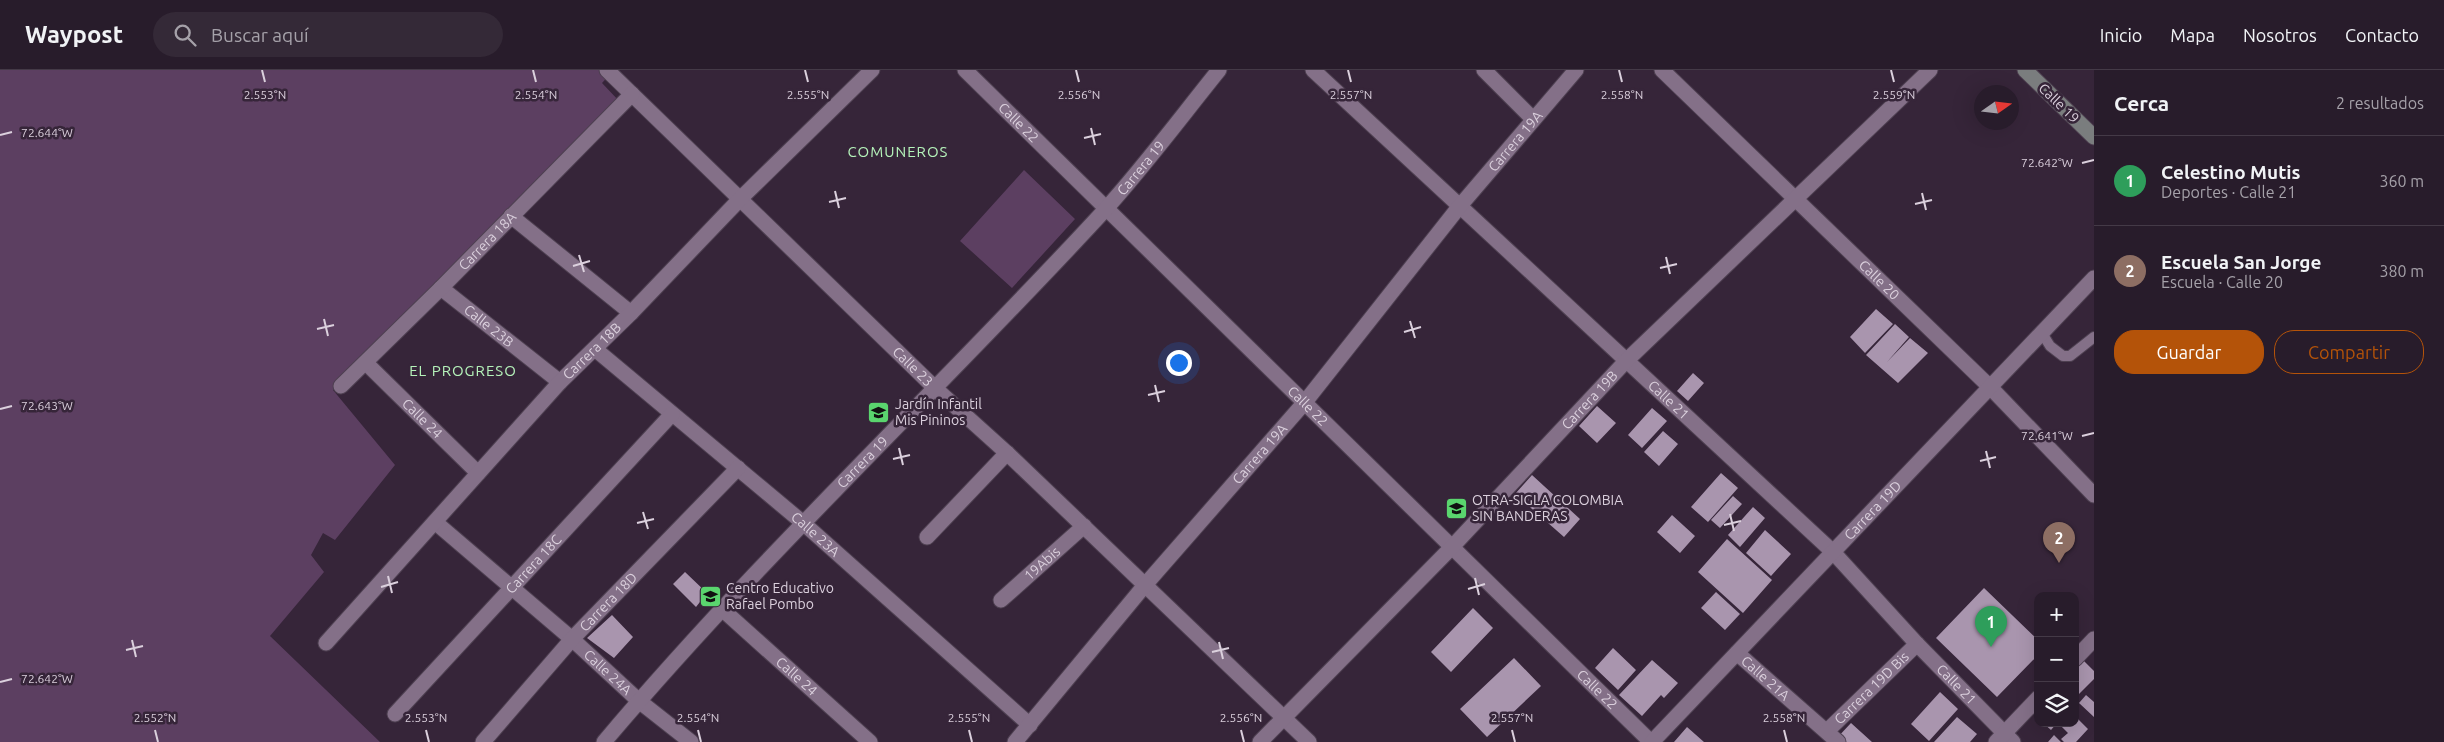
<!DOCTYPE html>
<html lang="es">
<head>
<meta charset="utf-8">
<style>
	:root { --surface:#281c2b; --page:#342937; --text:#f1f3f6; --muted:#a5a1a9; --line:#443a47; --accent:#b45309 }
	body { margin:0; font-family:Ubuntu,sans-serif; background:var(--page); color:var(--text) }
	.controls { position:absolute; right:15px; bottom:15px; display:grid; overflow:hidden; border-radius:10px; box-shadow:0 5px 20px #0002 }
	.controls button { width:45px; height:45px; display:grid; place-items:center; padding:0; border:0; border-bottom:1px solid var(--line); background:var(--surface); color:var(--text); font:25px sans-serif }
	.compass { position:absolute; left:1974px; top:15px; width:45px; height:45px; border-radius:50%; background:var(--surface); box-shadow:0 5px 20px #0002; rotate:76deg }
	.you { position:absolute; left:1178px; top:292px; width:18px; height:18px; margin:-12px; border:4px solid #fff; border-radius:50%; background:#1a73e8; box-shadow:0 0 0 8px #1a73e833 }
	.badge { display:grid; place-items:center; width:32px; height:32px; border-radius:50%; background:var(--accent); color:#fff; font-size:16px; font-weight:700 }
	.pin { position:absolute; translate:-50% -41px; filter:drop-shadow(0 1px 2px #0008) }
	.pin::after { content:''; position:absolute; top:26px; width:18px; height:15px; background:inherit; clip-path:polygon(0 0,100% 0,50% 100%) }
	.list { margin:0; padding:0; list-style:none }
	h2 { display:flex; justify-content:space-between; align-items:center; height:65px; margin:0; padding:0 20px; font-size:21px }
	h2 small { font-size:16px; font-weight:400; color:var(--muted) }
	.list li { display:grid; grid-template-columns:32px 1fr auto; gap:15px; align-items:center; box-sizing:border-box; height:90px; padding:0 20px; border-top:1px solid var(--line) }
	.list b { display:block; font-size:19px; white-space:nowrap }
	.list p { margin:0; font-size:16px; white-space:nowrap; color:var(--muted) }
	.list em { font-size:16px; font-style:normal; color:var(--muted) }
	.actions { display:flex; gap:10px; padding:15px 20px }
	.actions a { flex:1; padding:11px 0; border:1px solid var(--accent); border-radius:20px; text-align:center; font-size:18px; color:var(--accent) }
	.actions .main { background:var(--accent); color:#fff }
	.icon { flex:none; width:28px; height:28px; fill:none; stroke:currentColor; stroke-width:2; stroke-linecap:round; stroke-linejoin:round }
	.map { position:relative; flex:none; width:2094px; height:672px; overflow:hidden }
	header { display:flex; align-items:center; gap:30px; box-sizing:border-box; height:70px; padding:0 25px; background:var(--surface); border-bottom:1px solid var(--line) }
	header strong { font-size:24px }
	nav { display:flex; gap:28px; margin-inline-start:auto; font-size:18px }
	.search { width:350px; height:45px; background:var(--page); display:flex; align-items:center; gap:12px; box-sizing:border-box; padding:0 18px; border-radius:28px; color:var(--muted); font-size:19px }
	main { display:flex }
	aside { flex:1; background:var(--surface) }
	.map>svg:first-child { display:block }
</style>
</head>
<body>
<header>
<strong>Waypost</strong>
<div class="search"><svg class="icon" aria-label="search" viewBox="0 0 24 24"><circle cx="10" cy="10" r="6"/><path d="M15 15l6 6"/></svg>Buscar aquí</div>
<nav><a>Inicio</a><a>Mapa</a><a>Nosotros</a><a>Contacto</a></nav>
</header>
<main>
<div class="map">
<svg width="2094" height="672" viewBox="0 0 2094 672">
	<rect width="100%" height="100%" fill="#362539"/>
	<!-- green -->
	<path fill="#5c3f61" d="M0 0H614L602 13 620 32 377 280 333 320 395 395 335 470 323 463 311 485 324 502 270 566 380 672H0Z
		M1024 100 1075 149 1012 218 960 171Z"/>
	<!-- building -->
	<path fill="#a995ae" d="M1876 239 1893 254 1865 283 1850 267Z
		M1895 254 1909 267 1887 292 1910 268 1928 283 1898 313 1866 285Z
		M1693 303 1704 313 1688 331 1677 321Z
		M1597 336 1616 353 1597 373 1579 356Z
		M1652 338 1667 351 1642 378 1628 365Z
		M1663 361 1678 374 1659 396 1644 382Z
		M1721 403 1738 418 1708 452 1691 437Z
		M1532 405 1580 449 1564 467 1515 424Z
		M1733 426 1742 434 1720 458 1711 450Z
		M1753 437 1765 448 1740 477 1728 465Z
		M1672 445 1695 466 1680 483 1657 462Z
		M1765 460 1791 484 1771 506 1746 483Z
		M1727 469 1772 510 1743 543 1698 502Z
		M685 502 707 523 696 537 673 514Z
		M1984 518 2038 570V585L1997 627 1936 568Z
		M1716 522 1740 544 1725 560 1701 538Z
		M1473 538 1493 558 1451 602 1431 582Z
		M612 545 633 567 614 588 587 568Z
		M1613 578 1636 600 1618 620 1595 598Z
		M1514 588 1541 616 1487 667 1460 639Z
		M2082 589 2094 601V609L2075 628V596Z
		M1652 590 1678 613 1664 628 1661 625 1642 646 1619 625Z
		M1940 622 1958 639 1929 671 1911 654Z
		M2086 625 2094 632V647L2079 633Z
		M2075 646 2088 659 2076 672H2064L2061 669 2068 663 2058 653H2075Z
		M1957 647 1977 664 1970 672H1934Z
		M1851 653 1872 672H1839L1836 669Z
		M2043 653H2057L2051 660Z
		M1687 657 1704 672H1674Z
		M2054 665 2061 672H2048Z"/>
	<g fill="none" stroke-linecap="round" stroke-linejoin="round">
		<defs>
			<path id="lane" d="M2042 263 2050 276 2063 286H2070L2094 267"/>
			<g id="street">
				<path id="s1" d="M607 0 936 319 1007 383 1309 672"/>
				<path id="s2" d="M965 0 1651 672"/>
				<path id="s3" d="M1313 0 1833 482 1917 574 2013 672"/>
				<path d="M1484 0 1533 49"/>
				<path id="s4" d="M1662 0 1990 317 2094 425"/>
				<path d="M511 146 631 243"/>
				<path id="s5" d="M441 218 560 312"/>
				<path id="s6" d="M595 279 802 452 1030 655"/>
				<path id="s7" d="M366 293 478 403"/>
				<path id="s8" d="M341 316 441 218 632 24"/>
				<path id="s9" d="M435 452 572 569 639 631 691 672"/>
				<path d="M927 467 1007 383"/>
				<path id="s10" d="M1001 530 1084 456"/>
				<path id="s11" d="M723 540 870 672"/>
				<path id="s12" d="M326 573 560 312 631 243 741 128 872 0"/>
				<path id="s13" d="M1737 583 1838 672"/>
				<path d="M2075 589 2094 569"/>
				<path id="s14" d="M395 644 672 344"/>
				<path id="s15" d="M1827 661 1917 574"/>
				<path id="s16" d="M483 672 572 569 738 398"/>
				<path id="s17" d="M604 672C761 486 939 320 1103 142 1144 97 1181 47 1219 0"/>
				<path id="s18" d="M1015 672 1145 515 1305 332 1459 137 1576 0"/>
				<path id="s19" d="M1260 672 1452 477 1626 291 1930 0"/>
				<path id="s20" d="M1652 672 2094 208"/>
				<path d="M1996 672 2038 628"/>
			</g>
			<path id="secondary" d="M2025 0 2094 67"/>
		</defs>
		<!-- lane casing -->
		<use href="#lane" stroke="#4e4051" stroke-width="12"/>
		<!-- street casing -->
		<use href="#street" stroke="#4e4051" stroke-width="17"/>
		<!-- secondary casing -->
		<use href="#secondary" stroke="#4e4051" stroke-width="17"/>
		<!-- lane -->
		<use href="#lane" stroke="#847088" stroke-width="10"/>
		<!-- street -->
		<use href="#street" stroke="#847088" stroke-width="15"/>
		<!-- secondary -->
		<use href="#secondary" stroke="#7a7d7e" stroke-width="15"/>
	</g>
	<!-- ticks -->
	<path fill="none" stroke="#dbd0dd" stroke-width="2" d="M262 0 265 12M533 0 536 12M805 0 808 12M1076 0 1079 12M1348 0 1351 12M1619 0 1622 12M1891 0 1894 12M1091 58 1095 75M0 65 12 62M1084 68 1101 64M2082 93 2094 90M835 121 839 138M1922 123 1926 140M829 132 846 128M1915 134 1932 130M579 185 584 202M1666 187 1670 204M573 196 590 191M1660 198 1677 194M324 249 328 266M1410 251 1415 268M317 259 334 255M1404 262 1421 257M1155 315 1159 332M1148 325 1165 321M0 339 12 336M2082 366 2094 363M899 378 903 395M1986 381 1990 398M893 389 910 385M1980 391 1996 387M643 442 648 459M1730 444 1734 461M637 453 654 449M1724 455 1741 451M388 506 392 523M1475 508 1479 525M381 517 398 512M1468 519 1485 514M132 570 136 587M1219 572 1223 589M126 580 143 576M1212 582 1229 578M0 612 12 609M155 660 158 672M426 660 429 672M698 660 701 672M969 660 972 672M1241 660 1244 672M1512 660 1515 672M1784 660 1787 672"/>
	<!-- icons -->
	<defs>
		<symbol id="school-square" viewBox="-11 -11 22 22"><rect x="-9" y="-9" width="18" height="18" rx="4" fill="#5ad56e" stroke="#362539"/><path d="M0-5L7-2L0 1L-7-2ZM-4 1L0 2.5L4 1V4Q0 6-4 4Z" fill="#111"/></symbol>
	</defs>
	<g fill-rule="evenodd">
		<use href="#school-square" x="866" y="330" width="25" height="25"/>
		<use href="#school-square" x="1444" y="426" width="25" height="25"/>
		<use href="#school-square" x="698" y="514" width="25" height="25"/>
	</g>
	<g text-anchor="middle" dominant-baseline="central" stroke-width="5" stroke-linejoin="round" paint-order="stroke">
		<!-- street labels -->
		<g font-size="14" fill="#dbd0dd" stroke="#362539">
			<text transform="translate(2059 33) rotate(44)">Calle 19</text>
			<text stroke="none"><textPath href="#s2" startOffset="75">Calle 22</textPath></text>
			<text stroke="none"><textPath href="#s18" startOffset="782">Carrera 19A</textPath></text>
			<text stroke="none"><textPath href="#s17" startOffset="786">Carrera 19</textPath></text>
			<text stroke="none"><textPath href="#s8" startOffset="206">Carrera 18A</textPath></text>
			<text stroke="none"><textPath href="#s4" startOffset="302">Calle 20</textPath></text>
			<text stroke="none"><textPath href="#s5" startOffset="61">Calle 23B</textPath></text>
			<text stroke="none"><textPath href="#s12" startOffset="395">Carrera 18B</textPath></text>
			<text stroke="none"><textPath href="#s1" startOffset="426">Calle 23</textPath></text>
			<text stroke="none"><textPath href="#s19" startOffset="475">Carrera 19B</textPath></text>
			<text stroke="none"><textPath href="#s3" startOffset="485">Calle 21</textPath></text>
			<text stroke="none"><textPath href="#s2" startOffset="480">Calle 22</textPath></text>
			<text stroke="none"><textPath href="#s7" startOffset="79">Calle 24</textPath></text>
			<text stroke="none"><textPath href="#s18" startOffset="378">Carrera 19A</textPath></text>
			<text stroke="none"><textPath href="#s17" startOffset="381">Carrera 19</textPath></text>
			<text stroke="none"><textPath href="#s20" startOffset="320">Carrera 19D</textPath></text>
			<text stroke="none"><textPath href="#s6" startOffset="288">Calle 23A</textPath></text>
			<text stroke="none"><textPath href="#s14" startOffset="204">Carrera 18C</textPath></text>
			<text stroke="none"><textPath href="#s10" startOffset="55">19Abis</textPath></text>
			<text stroke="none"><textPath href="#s16" startOffset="188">Carrera 18D</textPath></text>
			<text stroke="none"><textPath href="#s9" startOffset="229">Calle 24A</textPath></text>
			<text stroke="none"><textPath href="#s11" startOffset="99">Calle 24</textPath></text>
			<text stroke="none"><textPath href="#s13" startOffset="38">Calle 21A</textPath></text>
			<text stroke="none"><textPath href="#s3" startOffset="890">Calle 21</textPath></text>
			<text stroke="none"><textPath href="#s15" startOffset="62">Carrera 19D Bis</textPath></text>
			<text stroke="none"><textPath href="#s2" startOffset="885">Calle 22</textPath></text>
		</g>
		<!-- poi labels -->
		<g font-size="14" fill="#dbd0dd" stroke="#362539" text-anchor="start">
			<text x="895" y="334">Jardín Infantil<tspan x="895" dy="16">Mis Pininos</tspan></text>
			<text x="1472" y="430">OTRA-SIGLA COLOMBIA<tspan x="1472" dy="16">SIN BANDERAS</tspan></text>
			<text x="726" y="518">Centro Educativo<tspan x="726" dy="16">Rafael Pombo</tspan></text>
		</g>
		<!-- neighbourhood labels -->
		<g font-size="15" letter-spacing="1" fill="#b5f3ba" stroke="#362539">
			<text x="898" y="81">COMUNEROS</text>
			<text x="463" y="300">EL PROGRESO</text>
		</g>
	</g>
	<g font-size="12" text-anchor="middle" fill="#dbd0dd" stroke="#362539" stroke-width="5" stroke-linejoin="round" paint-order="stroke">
		<text x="265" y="29">2.553°N</text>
		<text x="536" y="29">2.554°N</text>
		<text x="808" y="29">2.555°N</text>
		<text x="1079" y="29">2.556°N</text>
		<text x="1351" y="29">2.557°N</text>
		<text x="1622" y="29">2.558°N</text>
		<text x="1894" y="29">2.559°N</text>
		<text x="47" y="67">72.644°W</text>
		<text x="2047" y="97">72.642°W</text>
		<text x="47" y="340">72.643°W</text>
		<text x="2047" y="370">72.641°W</text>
		<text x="47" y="613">72.642°W</text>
		<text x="155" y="652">2.552°N</text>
		<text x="426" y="652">2.553°N</text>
		<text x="698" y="652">2.554°N</text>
		<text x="969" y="652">2.555°N</text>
		<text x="1241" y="652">2.556°N</text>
		<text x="1512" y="652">2.557°N</text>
		<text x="1784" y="652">2.558°N</text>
	</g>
</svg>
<div class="controls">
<button>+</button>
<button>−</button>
<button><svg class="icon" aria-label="layers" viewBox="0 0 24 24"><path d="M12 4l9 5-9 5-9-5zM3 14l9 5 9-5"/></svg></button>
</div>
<svg class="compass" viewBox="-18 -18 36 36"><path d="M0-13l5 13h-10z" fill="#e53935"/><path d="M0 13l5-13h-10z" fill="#a5a1a9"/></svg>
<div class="you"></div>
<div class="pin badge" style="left:1991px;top:577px;background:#2e9e5b">1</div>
<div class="pin badge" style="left:2059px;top:493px;background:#8d6e63">2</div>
</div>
<aside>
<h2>Cerca<small>2 resultados</small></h2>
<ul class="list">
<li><span class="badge" style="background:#2e9e5b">1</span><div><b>Celestino Mutis</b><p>Deportes · Calle 21</p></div><em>360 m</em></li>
<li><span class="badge" style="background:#8d6e63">2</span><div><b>Escuela San Jorge</b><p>Escuela · Calle 20</p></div><em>380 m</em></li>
</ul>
<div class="actions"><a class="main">Guardar</a><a>Compartir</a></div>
</aside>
</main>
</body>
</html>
